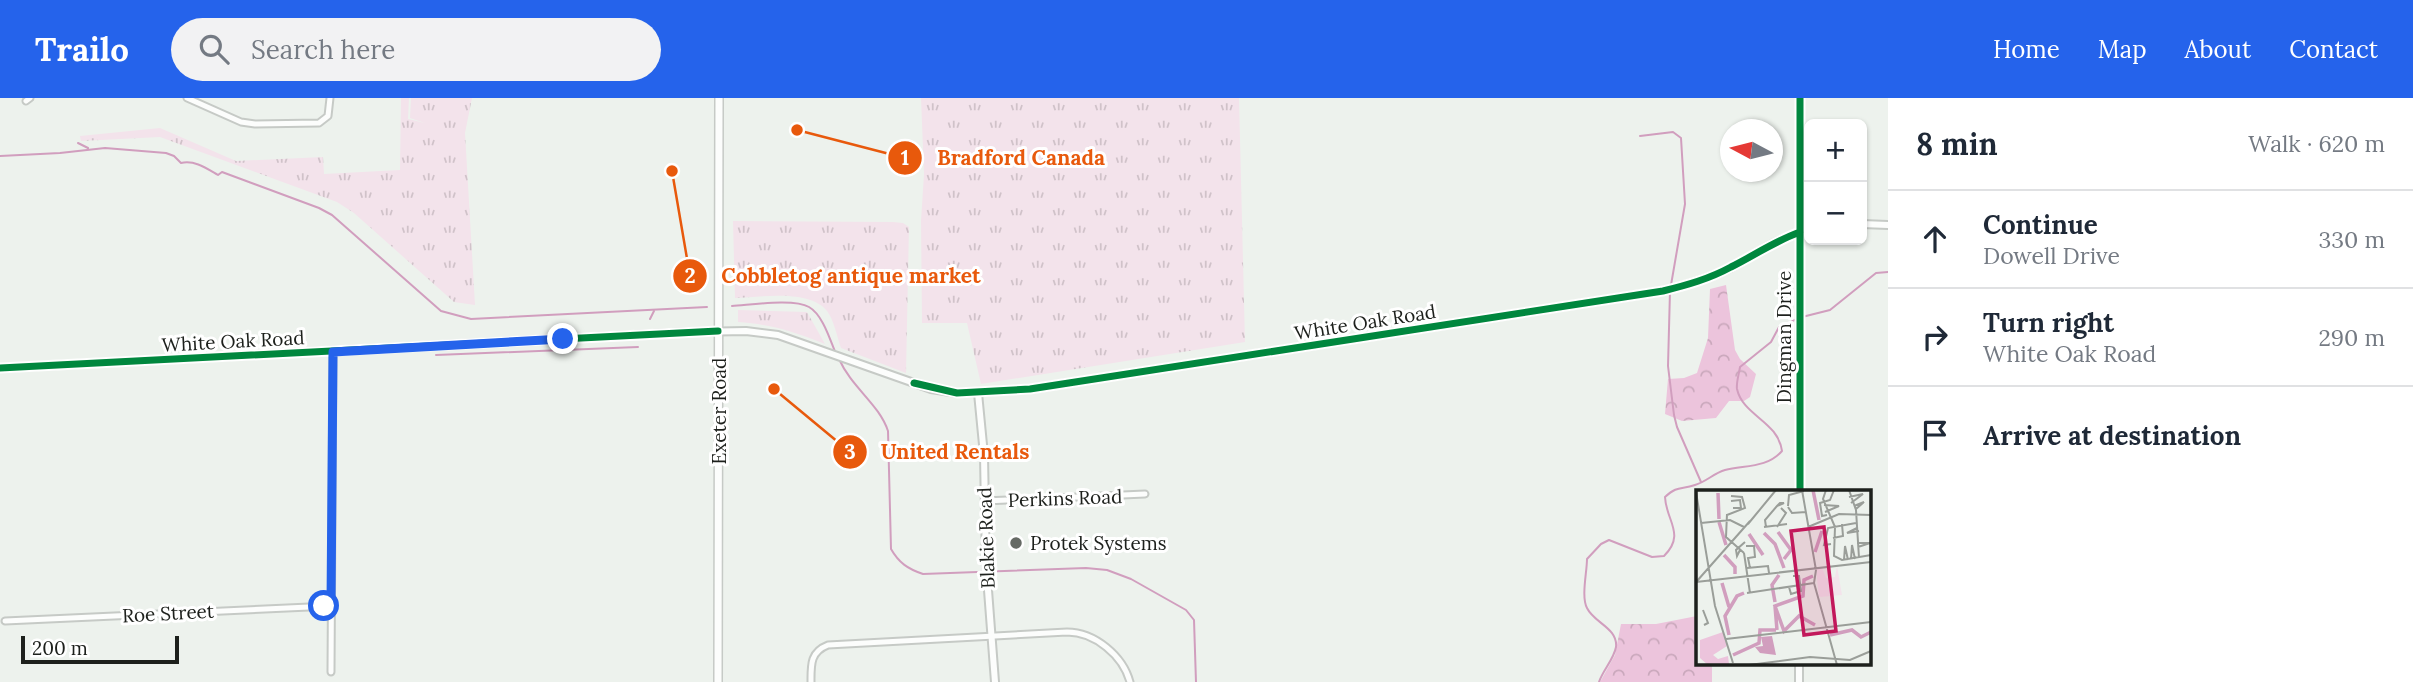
<!DOCTYPE html>
<html lang="en">
<head>
<meta charset="utf-8">
<style>
	:root { --surface:#fff; --page:#f2f2f3; --text:#1f2937; --muted:#747a83; --line:#e0e1e3; --accent:#2563eb }
	body { margin:0; font-family:Lora,serif; background:var(--page); color:var(--text) }
	.controls { position:absolute; right:21px; top:21px; display:grid; overflow:hidden; border-radius:10px; box-shadow:0 2px 5px #0004 }
	.controls button { width:63px; height:63px; display:grid; place-items:center; padding:0; border:0; border-bottom:2px solid var(--line); background:var(--surface); color:var(--text); font:35px sans-serif }
	.compass { position:absolute; left:1720px; top:21px; width:63px; height:63px; border-radius:50%; background:var(--surface); box-shadow:0 2px 5px #0004; rotate:277deg }
	.scale { position:absolute; left:21px; bottom:18px; width:158px; box-sizing:border-box; padding-left:7px; border:4px solid #1d201c; border-top:0; font-size:19px; line-height:24px; white-space:nowrap; color:#1d201c; -webkit-text-stroke:5px #fff; paint-order:stroke }
	.stop { position:absolute; width:21px; height:21px; margin:-16px; border:5px solid #2563eb; border-radius:50%; background:#fff }
	.stop.end { background:#2563eb; border-color:#fff; box-shadow:0 2px 7px #0008 }
	.list { margin:0; padding:0; list-style:none }
	h2 { display:flex; justify-content:space-between; align-items:center; height:91px; margin:0; padding:0 28px; font-size:30px }
	h2 small { font-size:23px; font-weight:400; color:var(--muted) }
	.list li { display:grid; grid-template-columns:46px 1fr auto; gap:21px; align-items:center; box-sizing:border-box; height:98px; padding:0 28px; border-top:2px solid var(--line) }
	.list b { display:block; font-size:26px; white-space:nowrap }
	.list p { margin:0; font-size:23px; white-space:nowrap; color:var(--muted) }
	.list em { font-size:23px; font-style:normal; color:var(--muted) }
	.icon { flex:none; width:38px; height:38px; fill:none; stroke:currentColor; stroke-width:2; stroke-linecap:round; stroke-linejoin:round }
	.map { position:relative; flex:none; width:1888px; height:584px; overflow:hidden }
	header { display:flex; align-items:center; gap:42px; box-sizing:border-box; height:98px; padding:0 35px; background:var(--accent); color:#fff }
	header strong { font-size:33px }
	nav { display:flex; gap:38px; margin-inline-start:auto; font-size:24px }
	.search { width:490px; height:63px; background:var(--page); display:flex; align-items:center; gap:18px; box-sizing:border-box; padding:0 24px; border-radius:38px; color:var(--muted); font-size:26px }
	main { display:flex }
	aside { flex:1; background:var(--surface) }
	.map>svg:first-child { display:block }
</style>
</head>
<body>
<header>
<strong>Trailo</strong>
<div class="search"><svg class="icon" aria-label="search" viewBox="0 0 24 24"><circle cx="10" cy="10" r="6"/><path d="M15 15l6 6"/></svg>Search here</div>
<nav><a>Home</a><a>Map</a><a>About</a><a>Contact</a></nav>
</header>
<main>
<div class="map">
<svg width="1888" height="584" viewBox="0 0 1888 584">
	<defs>
		<pattern id="grass-tufts" width="24" height="20" patternUnits="userSpaceOnUse" patternTransform="scale(1.75)"><rect width="24" height="20" fill="#f3e3eb"/><path d="M3 7l-1-3M5 7V3M7 7l1-3M15 17l-1-3M17 17v-4M19 17l1-3" fill="none" stroke="#d0c2c9"/></pattern>
		<pattern id="forest-crowns" width="20" height="18" patternUnits="userSpaceOnUse" patternTransform="scale(1.75)"><rect width="20" height="18" fill="#ecc4dc"/><path d="M2 6a3 3 0 1 1 6 0M12 15a3 3 0 1 1 6 0" fill="none" stroke="#caa8bc"/></pattern>
	</defs>
	<rect width="100%" height="100%" fill="#edf2ed"/>
	<!-- grass -->
	<path fill="url(#grass-tufts)" d="M401 0H409L408 21 425 25 410 20 411 0H472L465 35 475 207 454 204 354 115 337 104 160 39 81 43 80 38 160 30 236 63 323 59 324 76 400 72Z
		M921 0H1239L1245 244 981 286 967 225H922L921 123 924 76Z
		M733 123 893 124 903 125 909 129 906 275 841 250C837 239 834 222 827 213 810 191 760 199 735 200Z
		M738 212 807 214 825 246C795 234 770 226 738 224Z"/>
	<!-- forest -->
	<path fill="url(#forest-crowns)" d="M1726 187 1735 252 1740 261 1756 276 1750 299 1744 303H1729L1716 320 1682 323 1665 316 1668 281 1684 280 1697 275 1708 240 1710 191Z
		M1697 518V565H1712V584H1600L1615 557 1621 526H1656Z"/>
	<g fill="none" stroke-linecap="round" stroke-linejoin="round">
		<!-- stream -->
		<path stroke="#d19ebe" stroke-width="2" d="M1640 38 1673 34 1681 40 1685 106 1671 187
			M78 45 88 50
			M0 58 60 55 105 50 166 55 174 58 181 65C195 62 206 70 218 77L222 74 319 110 332 117 441 213 471 221 707 209
			M1670 193 1668 268 1674 317 1677 329 1701 384
			M732 208C750 207 794 200 809 209 823 217 830 242 836 256
			M1802 219 1830 212 1876 175 1888 174
			M650 221 654 213
			M436 257 638 249
			M839 261C852 290 879 306 888 333L891 451C899 465 908 471 923 476L1086 470 1107 472 1131 481 1186 512 1194 522 1196 584
			M1599 584C1603 572 1614 561 1616 549 1618 530 1594 525 1587 510 1581 499 1587 474 1587 461L1601 446 1609 442 1652 459 1664 458C1686 436 1666 423 1665 399 1678 387 1681 392 1695 387 1706 384 1714 375 1725 372 1746 367 1767 370 1782 353 1778 323 1743 318 1737 291 1736 285 1739 276 1740 269L1771 244 1779 229 1797 221"/>
		<defs>
			<path id="minor" d="M187 0 241 24 255 26 319 25 328 18 330 0
				M26 3 30 0
				M985 403 1145 396
				M5 523 331 508
				M331 574 333 254
				M811 584C811 567 810 554 828 547L1067 534C1095 534 1123 558 1130 584"/>
			<path id="tertiary" d="M1862 126 1888 127
				M0 270 691 234 746 233 778 237 931 291 957 295 1030 291 1663 193C1687 187 1708 181 1730 170 1757 156 1779 138 1809 133
				M978 295 984 357 986 469
				M1800 393V0
				M987 479 995 584
				M1799 584V565"/>
			<path id="secondary" d="M718 584 719 0"/>
		</defs>
		<!-- minor casing -->
		<use href="#minor" stroke="#c6cac6" stroke-width="9"/>
		<!-- tertiary casing -->
		<use href="#tertiary" stroke="#c6cac6" stroke-width="10"/>
		<!-- secondary casing -->
		<use href="#secondary" stroke="#c6cac6" stroke-width="10"/>
		<!-- minor -->
		<use href="#minor" stroke="#fcfdfc" stroke-width="5"/>
		<!-- tertiary -->
		<use href="#tertiary" stroke="#fcfdfc" stroke-width="6"/>
		<!-- secondary -->
		<use href="#secondary" stroke="#fcfdfc" stroke-width="7"/>
		<defs>
			<path id="cycleway" d="M0 270 718 233
				M914 285 957 295 1030 291 1663 193C1687 187 1709 181 1731 169 1755 157 1775 143 1800 134
				M1800 393V0"/>
		</defs>
		<!-- cycleway casing -->
		<use href="#cycleway" stroke="#fff" stroke-width="11"/>
		<!-- cycleway -->
		<use href="#cycleway" stroke="#00873e" stroke-width="7"/>
	</g>
	<g fill="none" stroke-linecap="round" stroke-linejoin="round">
		<!-- route -->
		<path stroke="#2563eb" stroke-width="9" d="M324 508H331L333 254 563 241"/>
	</g>
	<!-- markers -->
	<circle fill="#666a65" stroke="#fff" stroke-width="2.5" cx="1016" cy="445" r="7"/>
	<g text-anchor="middle" dominant-baseline="central" stroke-width="6" stroke-linejoin="round" paint-order="stroke">
		<!-- street labels -->
		<g font-size="19" fill="#1d201c" stroke="#fff">
			<text transform="translate(1365 224) rotate(-9)">White Oak Road</text>
			<text transform="translate(1784 239) rotate(-90)">Dingman Drive</text>
			<text transform="translate(233 243) rotate(-3)">White Oak Road</text>
			<text transform="translate(719 313) rotate(-90)">Exeter Road</text>
			<text transform="translate(1065 400) rotate(-2)">Perkins Road</text>
			<text transform="translate(986 440) rotate(-92)">Blakie Road</text>
			<text transform="translate(168 515) rotate(-3)">Roe Street</text>
		</g>
		<!-- poi labels -->
		<g font-size="19" fill="#1d201c" stroke="#fff" text-anchor="start">
			<text x="1030" y="445">Protek Systems</text>
		</g>
	</g>
	<!-- overview -->
	<g transform="translate(1696 392)">
		<rect width="175" height="175" fill="#edf2ed"/>
		<path d="M141 76 146 105 123 107 120 79 126 78 130 88 139 87Z" fill="#f3e3eb"/>
		<path d="M27 142 31 156 17 165 22 169 32 166 33 174 12 175 4 168V150Z" fill="#ecc4dc"/>
		<path d="M76 146 80 165 64 163 59 157 67 156 65 147Z" fill="#d19ebe"/>
		<path fill="none" stroke="#d19ebe" stroke-width="3.5" d="M117 0 123 30M22 3 23 29M23 32 30 55M82 42 95 60 88 69M68 43 79 54 88 78M53 44 67 65M119 62 126 41M28 65 39 77V84M117 86 108 90 107 106 79 116 88 141 103 126 119 135M26 93 33 117M79 112 76 95 83 85M79 116 81 140M33 145 29 126 41 106 48 103M134 145 156 140 165 147 175 142M37 165 63 153 64 140H80"/>
		<path fill="none" stroke="#9a9e99" stroke-width="2" d="M106 0 120 80 118 93 141 175M130 0 127 9 139 37 138 66 146 70 175 65M153 0 160 20 163 68M0 2 19 116 37 173M153 7 167 4 155 13M35 11 44 10 45 18H37M128 15 143 16 129 22M92 16 93 5 108 1M158 16 168 12 160 19M92 17 96 23 110 22M31 24 30 47 48 63M31 25 49 18 46 7 35 6M131 25 126 26 124 13 134 10 138 0M5 33 34 30 48 37M52 34 80 0M68 37 91 34M70 37 69 30 81 16 84 13H88L81 16M81 37 90 23 85 18M112 37 143 24 175 25M161 38 151 43 163 41M137 48 147 46 146 34M161 53H174L162 57M135 54 128 55 132 38 160 33M50 56H58L59 67 52 68 54 78M44 60 41 66 40 60 49 52M48 63 54 103M155 69 156 55 159 69M148 70 149 56 152 70M51 78 72 76 73 83M1 91 54 31M0 92 175 72M93 97 95 104 105 101 103 86H97M51 103 118 93M7 120 12 133 8 135 12 133M30 149 175 132M53 175 114 167 154 170 175 161"/>
		<path fill="#c2185b" fill-opacity="0.15" stroke="#c2185b" stroke-width="3.5" d="M128 37 140 141 108 145 95 41Z"/>
		<rect width="175" height="175" fill="none" stroke="#1d201c" stroke-width="3.5"/>
	</g>
	<!-- callouts -->
	<path fill="none" stroke="#e8590c" stroke-width="2.5" d="M797 32L905 60M672 73L690 178M774 291L850 354"/>
	<g fill="#e8590c" stroke="#fff" stroke-width="2.5">
		<circle cx="797" cy="32" r="7"/>
		<circle cx="672" cy="73" r="7"/>
		<circle cx="774" cy="291" r="7"/>
		<circle cx="905" cy="60" r="18"/>
		<circle cx="690" cy="178" r="18"/>
		<circle cx="850" cy="354" r="18"/>
	</g>
	<g font-size="21" text-anchor="middle" font-weight="bold" fill="#fff">
		<text x="905" y="67">1</text>
		<text x="690" y="185">2</text>
		<text x="850" y="361">3</text>
	</g>
	<g font-size="21" text-anchor="middle" font-weight="bold" fill="#e8590c" stroke="#fff" stroke-width="6" stroke-linejoin="round" paint-order="stroke">
		<text x="1021" y="67">Bradford Canada</text>
		<text x="851" y="185">Cobbletog antique market</text>
		<text x="955" y="361">United Rentals</text>
	</g>
</svg>
<div class="controls">
<button>+</button>
<button>−</button>
</div>
<svg class="compass" viewBox="-18 -18 36 36"><path d="M0-13l5 13h-10z" fill="#e53935"/><path d="M0 13l5-13h-10z" fill="#747a83"/></svg>
<div class="scale">200 m</div>
<div class="stop" style="left:324px;top:508px"></div>
<div class="stop end" style="left:563px;top:241px"></div>
</div>
<aside>
<h2>8 min<small>Walk · 620 m</small></h2>
<ul class="list">
<li><svg class="icon" aria-label="ahead" viewBox="0 0 24 24"><path d="M12 20V5M6 11l6-6 6 6"/></svg><div><b>Continue</b><p>Dowell Drive</p></div><em>330 m</em></li>
<li><svg class="icon" aria-label="right" viewBox="0 0 24 24"><path d="M7 20v-9h11M14 6l5 5-5 5"/></svg><div><b>Turn right</b><p>White Oak Road</p></div><em>290 m</em></li>
<li><svg class="icon" aria-label="arrive" viewBox="0 0 24 24"><path d="M6 21V4h12l-3 4 3 4H6"/></svg><div><b>Arrive at destination</b></div></li>
</ul>
</aside>
</main>
</body>
</html>
